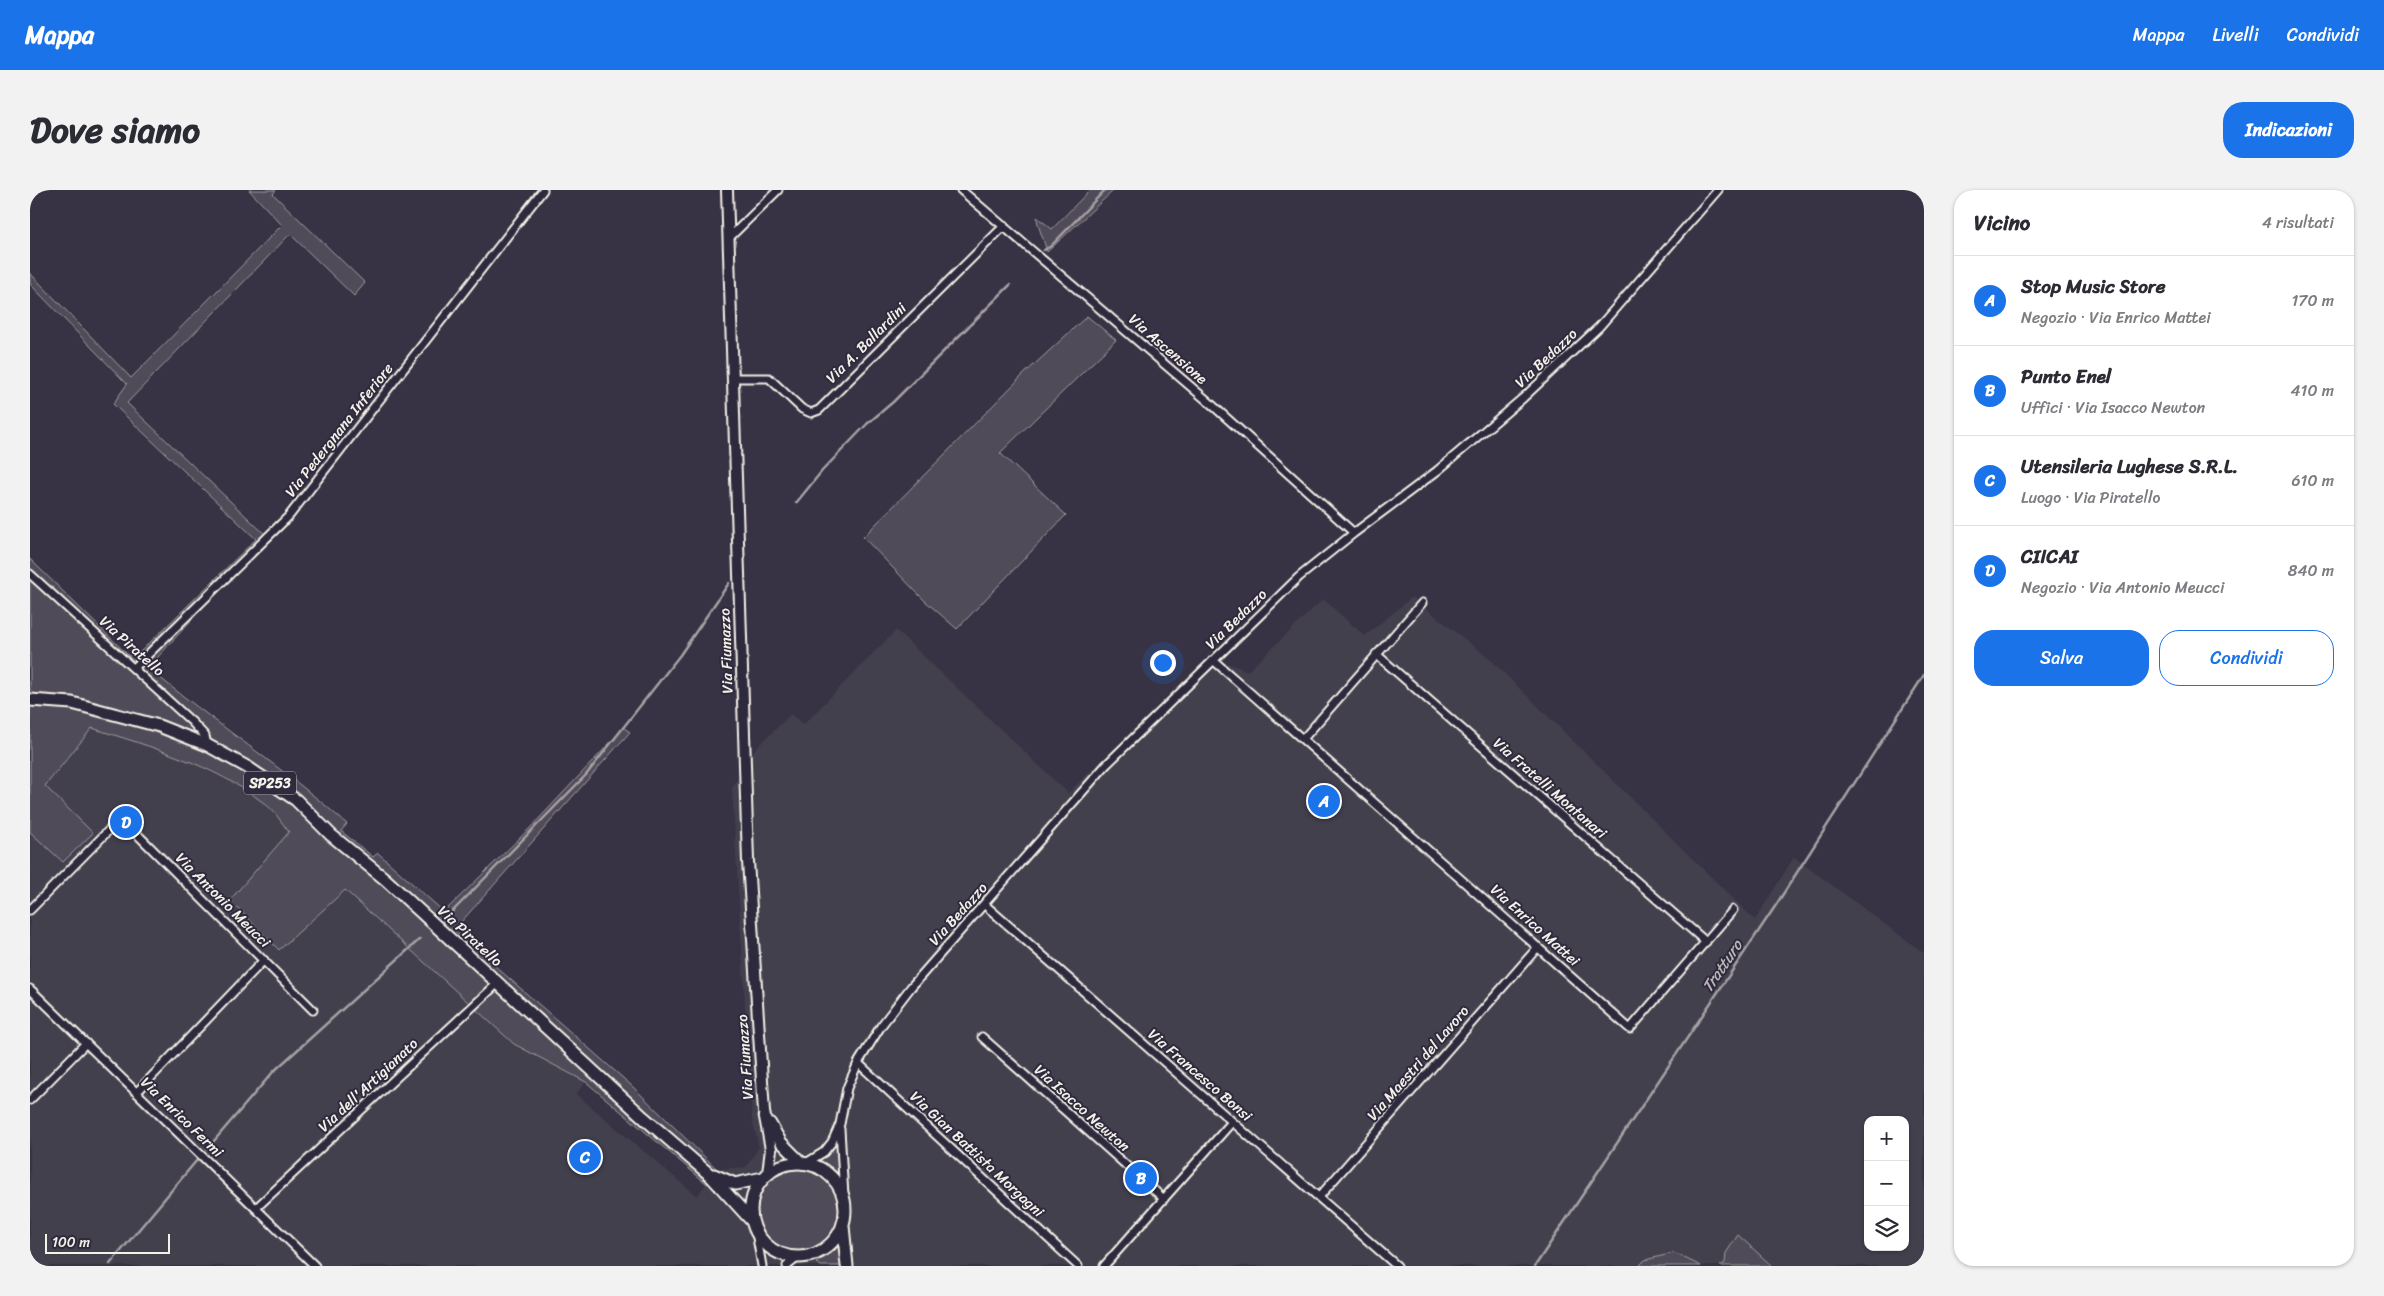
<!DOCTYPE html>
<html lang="it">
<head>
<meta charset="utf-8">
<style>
	:root { --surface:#fff; --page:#f2f2f3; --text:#2b2b33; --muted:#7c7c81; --line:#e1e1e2; --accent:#1a73e8 }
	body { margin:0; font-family:Sriracha,sans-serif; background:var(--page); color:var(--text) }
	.controls { position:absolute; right:15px; bottom:15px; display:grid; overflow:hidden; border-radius:10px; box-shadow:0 1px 4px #0004 }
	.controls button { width:45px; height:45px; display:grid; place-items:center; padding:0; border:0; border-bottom:1px solid var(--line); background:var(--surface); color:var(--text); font:25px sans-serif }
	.scale { position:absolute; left:15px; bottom:12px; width:125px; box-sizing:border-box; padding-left:5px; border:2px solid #f4f1e8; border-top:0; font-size:14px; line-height:18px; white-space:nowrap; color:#f4f1e8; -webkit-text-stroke:4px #2f2a3d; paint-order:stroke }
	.you { position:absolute; left:1132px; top:472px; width:18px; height:18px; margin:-12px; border:4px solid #fff; border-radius:50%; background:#1a73e8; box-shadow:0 0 0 8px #1a73e833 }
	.badge { display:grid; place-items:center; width:32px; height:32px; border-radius:50%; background:var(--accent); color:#fff; font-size:16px; font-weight:700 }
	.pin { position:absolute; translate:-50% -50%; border:2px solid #fff; box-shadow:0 1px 5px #0006 }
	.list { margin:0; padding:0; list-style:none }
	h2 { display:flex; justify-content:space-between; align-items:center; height:65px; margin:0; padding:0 20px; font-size:21px }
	h2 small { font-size:16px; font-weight:400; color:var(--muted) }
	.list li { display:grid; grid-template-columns:32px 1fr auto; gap:15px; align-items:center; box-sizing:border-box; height:90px; padding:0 20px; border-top:1px solid var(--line) }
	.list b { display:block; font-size:19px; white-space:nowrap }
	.list p { margin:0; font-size:16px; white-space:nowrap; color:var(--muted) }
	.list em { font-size:16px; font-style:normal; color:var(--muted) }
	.actions { display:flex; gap:10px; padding:15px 20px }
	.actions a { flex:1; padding:11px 0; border:1px solid var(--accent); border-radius:20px; text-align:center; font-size:18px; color:var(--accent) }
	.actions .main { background:var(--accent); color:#fff }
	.icon { flex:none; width:28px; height:28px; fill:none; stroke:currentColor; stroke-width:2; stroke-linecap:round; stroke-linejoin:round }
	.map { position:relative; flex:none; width:1894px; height:1076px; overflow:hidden; border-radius:20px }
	header { display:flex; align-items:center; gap:30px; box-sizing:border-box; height:70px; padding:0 25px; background:var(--accent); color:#fff }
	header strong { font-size:24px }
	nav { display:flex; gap:28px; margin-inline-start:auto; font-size:18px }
	.intro { display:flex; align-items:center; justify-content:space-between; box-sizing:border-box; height:120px; padding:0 30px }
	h1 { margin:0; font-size:35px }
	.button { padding:12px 22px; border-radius:20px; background:var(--accent); color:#fff; font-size:18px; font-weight:700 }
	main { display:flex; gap:30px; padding:0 30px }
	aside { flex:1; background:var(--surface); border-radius:20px; box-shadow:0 1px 4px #0004 }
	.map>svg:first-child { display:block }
</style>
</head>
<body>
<header>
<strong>Mappa</strong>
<nav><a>Mappa</a><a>Livelli</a><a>Condividi</a></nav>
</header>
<div class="intro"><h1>Dove siamo</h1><a class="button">Indicazioni</a></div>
<main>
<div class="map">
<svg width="1894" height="1076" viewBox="0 0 1894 1076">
	<rect width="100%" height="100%" fill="#373244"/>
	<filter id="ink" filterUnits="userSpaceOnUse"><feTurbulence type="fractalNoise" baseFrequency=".02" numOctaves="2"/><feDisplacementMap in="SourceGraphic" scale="10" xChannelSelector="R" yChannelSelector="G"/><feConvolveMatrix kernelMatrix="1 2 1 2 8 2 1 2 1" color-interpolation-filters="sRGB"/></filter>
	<g filter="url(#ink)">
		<!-- built -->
		<path fill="#433f4e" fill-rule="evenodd" d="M1382 407 1461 470 1725 730 1764 667 1894 763V1076H1742L1708 1046 1696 1063 1695 1073 1690 1076H1671L1652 1066 1615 1070 1609 1076H0V642L33 672 63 644 15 596 62 538 143 564 203 593 236 614 260 642 200 710 248 760 315 700 484 854 556 892 546 904 667 1006 687 979 716 977 729 957 722 929 702 598 724 560 761 524 773 535 866 440 1038 603 1179 466 1218 481 1293 409 1335 446ZM1838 930H1875V1057H1838Z"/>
		<!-- green -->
		<path fill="#504b59" stroke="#a29ea0" d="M219 0H246L243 4 335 93 324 106 260 44 97 213 241 350 185 404 118 478C183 532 254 578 317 634L311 641 343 667 348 663 414 722 502 636 594 538 600 542 424 740 602 896 687 979 677 994 556 892 484 854 315 700 249 760 200 710 259 642C252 633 244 620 234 613 184 575 122 557 62 538L15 596 63 643 33 672 0 642V369L99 466 110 462 226 349 83 214 97 194 0 94V83L101 188 252 35Z
			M1060 0H1084L1017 62C1015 53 1006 32 1007 27L1022 39Z
			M1057 126 1086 150 970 263 1036 325 927 439 894 410 833 347 994 184Z
			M809 949 810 982 808 983 790 970 802 960Z
			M726 1020a42 42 0 1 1 84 0a42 42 0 1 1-84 0Z
			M1708 1045 1742 1076H1690L1695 1073 1696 1063Z
			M811 1054 812 1076H791L786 1073 802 1063Z
			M1644 1063 1671 1076H1609L1615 1070Z"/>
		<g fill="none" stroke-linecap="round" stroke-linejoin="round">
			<!-- stream -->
			<path stroke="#a6a2a4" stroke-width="2.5" d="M1014 60 1021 56 1075 0
				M766 313 792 281 837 234 863 212 980 95
				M413 731 556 585 650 465 699 393
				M177 959 243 882 390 749
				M80 1074 167 970
				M1505 1076 1746 715 1894 485"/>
			<defs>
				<path id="street" d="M931 0 1180 213 1324 343
					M699 48 748 0
					M704 188H739L772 219 781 223 789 220 974 36
					M0 384 162 532 175 546 177 555
					M1346 464 1676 752
					M1183 470 1600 839 1703 720
					M104 478 259 326 513 0
					M1273 549 1392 413
					M955 715 1367 1076
					M0 720 82 637 94 633 101 638 283 820
					M0 799 285 1076
					M952 847 1134 1009
					M828 873 1048 1076
					M107 902 234 770
					M0 910 56 853
					M810 939 814 1006
					M776 973 794 962 802 952 810 934 817 898 828 873 851 836 881 797 1076 575 1269 387 1324 343 1407 281 1493 208 1569 137 1688 0
					M1289 1007 1508 757
					M226 1018 468 793
					M726 1042 732 1076
					M757 1076 768 1067
					M1074 1076 1202 932"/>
				<path id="secondary" d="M697 0 718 671 734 922 741 959 738 983
					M740 933 751 952 771 972"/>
				<path id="primary" d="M0 510 42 513 129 536 177 555 217 577 266 610 301 645 355 689 613 927 679 984 721 1030
					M721 1020a47 47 0 1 1 94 0a47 47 0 1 1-94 0Z
					M684 985 705 994 733 988
					M813 1036 817 1076"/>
			</defs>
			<!-- street casing -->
			<use href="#street" stroke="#f4f1e8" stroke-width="11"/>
			<!-- secondary casing -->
			<use href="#secondary" stroke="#f4f1e8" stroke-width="14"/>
			<!-- primary casing -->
			<use href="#primary" stroke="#f4f1e8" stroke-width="15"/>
			<!-- street -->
			<use href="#street" stroke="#2f2a3d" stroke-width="7"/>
			<!-- secondary -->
			<use href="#secondary" stroke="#2f2a3d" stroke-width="10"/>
			<!-- primary -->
			<use href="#primary" stroke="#2f2a3d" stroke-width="11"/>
		</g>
	</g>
	<g text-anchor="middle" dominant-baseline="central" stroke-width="4" stroke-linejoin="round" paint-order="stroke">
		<!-- shield labels -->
		<rect fill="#2f2a3d" stroke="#b9b5b5" stroke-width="1" x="214" y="581.5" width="52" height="23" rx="4"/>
		<g font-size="14" font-weight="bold" fill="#f4f1e8">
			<text x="240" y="593">SP253</text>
		</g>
		<!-- street labels -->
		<g font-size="15" fill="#f4f1e8" stroke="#2f2a3d">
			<text transform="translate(836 153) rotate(-45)">Via A. Ballardini</text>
			<text transform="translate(1138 159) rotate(41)">Via Ascensione</text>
			<text transform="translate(1516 168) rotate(-43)">Via Bedazzo</text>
			<text transform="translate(309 240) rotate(-52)">Via Pedergnana Inferiore</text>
			<text transform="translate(1206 429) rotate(-44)">Via Bedazzo</text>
			<text transform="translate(102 456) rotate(42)">Via Piratello</text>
			<text transform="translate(696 461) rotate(-92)">Via Fiumazzo</text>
			<text transform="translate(1520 598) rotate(41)">Via Fratelli Montanari</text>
			<text transform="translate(193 710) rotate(45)">Via Antonio Meucci</text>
			<text transform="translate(928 724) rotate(-48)">Via Bedazzo</text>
			<text transform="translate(1505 735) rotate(42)">Via Enrico Mattei</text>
			<text transform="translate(440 746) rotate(43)">Via Piratello</text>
			<text transform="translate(715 867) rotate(-94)">Via Fiumazzo</text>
			<text transform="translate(1388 873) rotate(-49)">Via Maestri del Lavoro</text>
			<text transform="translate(1170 885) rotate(41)">Via Francesco Bonsi</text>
			<text transform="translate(338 895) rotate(-43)">Via dell'Artigianato</text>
			<text transform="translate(1052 918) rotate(42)">Via Isacco Newton</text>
			<text transform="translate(152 927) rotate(44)">Via Enrico Fermi</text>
			<text transform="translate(947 964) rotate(43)">Via Gian Battista Morgagni</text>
		</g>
		<!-- water labels -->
		<g font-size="16" font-style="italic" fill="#bab6b5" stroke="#2f2a3d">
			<text transform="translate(1692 776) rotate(-56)">Tratturo</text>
		</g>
	</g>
</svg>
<div class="controls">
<button>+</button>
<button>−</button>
<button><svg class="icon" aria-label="layers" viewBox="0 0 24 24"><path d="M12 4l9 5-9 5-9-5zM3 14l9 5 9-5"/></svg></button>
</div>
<div class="scale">100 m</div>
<div class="you"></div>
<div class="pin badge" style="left:1294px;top:611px">A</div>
<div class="pin badge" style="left:1111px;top:988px">B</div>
<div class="pin badge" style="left:555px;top:967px">C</div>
<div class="pin badge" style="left:96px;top:632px">D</div>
</div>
<aside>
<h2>Vicino<small>4 risultati</small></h2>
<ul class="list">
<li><span class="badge">A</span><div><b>Stop Music Store</b><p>Negozio · Via Enrico Mattei</p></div><em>170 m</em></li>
<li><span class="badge">B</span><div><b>Punto Enel</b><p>Uffici · Via Isacco Newton</p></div><em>410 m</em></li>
<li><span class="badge">C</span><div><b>Utensileria Lughese S.R.L.</b><p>Luogo · Via Piratello</p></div><em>610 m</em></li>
<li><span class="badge">D</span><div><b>CIICAI</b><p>Negozio · Via Antonio Meucci</p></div><em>840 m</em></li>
</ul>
<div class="actions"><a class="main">Salva</a><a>Condividi</a></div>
</aside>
</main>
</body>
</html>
